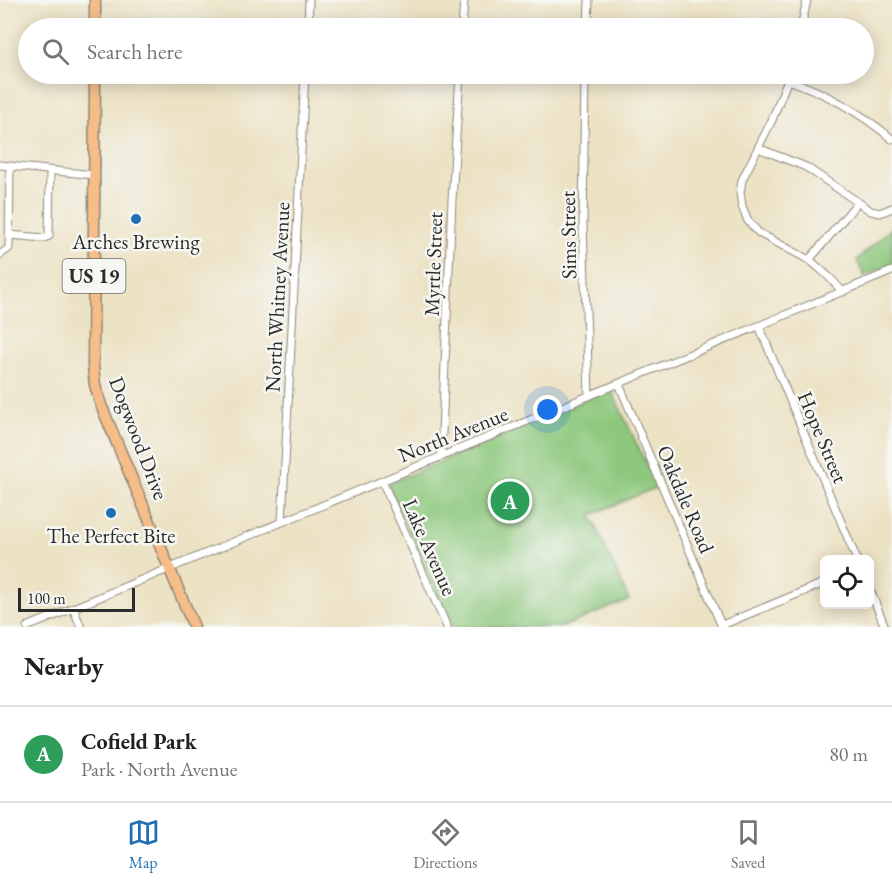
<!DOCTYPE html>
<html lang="en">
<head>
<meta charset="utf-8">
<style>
	:root { --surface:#fff; --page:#f6f6f6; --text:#202124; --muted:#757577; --line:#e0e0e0; --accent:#1f6fb2 }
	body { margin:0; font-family:"EB Garamond",serif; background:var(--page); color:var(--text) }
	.controls { position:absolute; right:18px; bottom:18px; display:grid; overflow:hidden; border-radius:9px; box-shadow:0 3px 15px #0003 }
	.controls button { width:54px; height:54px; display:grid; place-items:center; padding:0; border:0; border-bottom:2px solid var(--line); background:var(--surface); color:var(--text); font:30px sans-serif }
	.scale { position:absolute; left:18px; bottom:15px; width:117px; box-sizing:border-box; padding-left:6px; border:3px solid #2b2b2b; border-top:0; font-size:16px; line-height:21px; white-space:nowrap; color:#2b2b2b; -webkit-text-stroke:4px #f6f6f2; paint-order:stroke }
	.you { position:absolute; left:548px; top:410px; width:21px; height:21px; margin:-15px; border:4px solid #fff; border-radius:50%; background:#1a73e8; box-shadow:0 0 0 9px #1a73e833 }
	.badge { display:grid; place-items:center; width:39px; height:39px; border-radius:50%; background:var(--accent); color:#fff; font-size:20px; font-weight:700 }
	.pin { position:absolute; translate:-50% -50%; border:3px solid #fff; box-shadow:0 2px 6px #0006 }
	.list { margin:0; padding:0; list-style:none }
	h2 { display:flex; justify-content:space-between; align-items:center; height:78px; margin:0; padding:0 24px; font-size:26px }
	h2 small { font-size:20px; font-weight:400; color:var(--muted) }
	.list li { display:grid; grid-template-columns:39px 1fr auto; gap:18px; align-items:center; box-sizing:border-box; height:96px; padding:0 24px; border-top:2px solid var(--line) }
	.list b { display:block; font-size:22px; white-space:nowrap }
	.list p { margin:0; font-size:20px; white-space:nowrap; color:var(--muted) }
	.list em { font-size:20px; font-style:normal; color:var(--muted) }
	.icon { flex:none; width:33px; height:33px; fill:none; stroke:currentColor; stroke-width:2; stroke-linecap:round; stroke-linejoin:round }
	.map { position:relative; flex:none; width:892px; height:627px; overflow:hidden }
	.search { position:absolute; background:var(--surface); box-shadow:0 3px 15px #0003; left:18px; right:18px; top:18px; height:66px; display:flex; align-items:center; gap:15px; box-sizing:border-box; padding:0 21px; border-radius:33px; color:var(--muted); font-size:22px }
	.sheet { height:174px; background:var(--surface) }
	nav { display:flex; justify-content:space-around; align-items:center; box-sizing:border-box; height:84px; border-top:2px solid var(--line); background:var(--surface); font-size:16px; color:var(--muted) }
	nav a { display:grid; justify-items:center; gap:3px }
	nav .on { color:var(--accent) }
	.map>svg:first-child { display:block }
</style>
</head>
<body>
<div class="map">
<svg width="892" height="627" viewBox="0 0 892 627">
	<rect width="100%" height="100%" fill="#f6f6f2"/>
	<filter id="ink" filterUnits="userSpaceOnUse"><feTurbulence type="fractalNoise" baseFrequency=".0167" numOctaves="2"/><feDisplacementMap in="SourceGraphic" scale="12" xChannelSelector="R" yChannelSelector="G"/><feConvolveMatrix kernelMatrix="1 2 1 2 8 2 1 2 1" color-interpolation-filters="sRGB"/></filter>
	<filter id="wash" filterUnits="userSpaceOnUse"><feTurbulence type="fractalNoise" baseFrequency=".008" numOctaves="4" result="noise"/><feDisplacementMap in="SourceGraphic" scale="24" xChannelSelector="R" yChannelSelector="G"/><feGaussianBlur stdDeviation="1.35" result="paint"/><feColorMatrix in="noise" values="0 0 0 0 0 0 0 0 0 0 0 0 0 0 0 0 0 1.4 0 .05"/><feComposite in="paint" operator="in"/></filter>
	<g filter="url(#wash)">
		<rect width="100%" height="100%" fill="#ece2c4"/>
		<!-- green -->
		<path fill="#8dc87d" stroke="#5c7a54" stroke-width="1.5" d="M892 228V264L864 276 857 260Z
			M611 389 657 487 591 515 629 600 562 627H452L388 484Z"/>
	</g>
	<g filter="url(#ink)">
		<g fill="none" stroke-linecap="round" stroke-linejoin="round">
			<defs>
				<path id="minor" d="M308 28 309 0
					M462 28 464 0
					M588 28 589 0
					M801 28 807 0
					M585 74 583 225 589 396
					M790 74 772 120 742 180 740 193 742 206 748 221 759 233 811 261 828 276 843 292
					M788 80C827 93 861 113 892 139
					M758 148 806 167 871 211 880 213 892 208
					M0 165 94 175
					M9 235 44 238 49 236 50 171
					M0 255 9 248 10 166
					M809 260 858 202
					M759 326 857 560
					M619 384 722 627
					M441 457 452 200 460 74
					M382 481 447 627
					M282 522 305 74
					M870 590 885 627
					M73 608 81 627
					M722 625 824 583
					M27 627 892 271"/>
				<path id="primary" d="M95 28V0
					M95 74 93 366 95 385 101 405 194 627"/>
			</defs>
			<!-- minor casing -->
			<use href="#minor" stroke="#8c8678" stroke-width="9"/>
			<!-- primary casing -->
			<use href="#primary" stroke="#8c8678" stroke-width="13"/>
			<!-- minor -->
			<use href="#minor" stroke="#fff" stroke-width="7"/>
			<!-- primary -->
			<use href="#primary" stroke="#f7bd88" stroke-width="10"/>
		</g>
	</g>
	<!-- markers -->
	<g fill="#1f6fb2" stroke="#f6f6f2" stroke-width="2">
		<circle cx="136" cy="219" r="6"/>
		<circle cx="111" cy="513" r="6"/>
	</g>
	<g text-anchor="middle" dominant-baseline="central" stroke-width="5" stroke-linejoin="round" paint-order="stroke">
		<!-- shield labels -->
		<rect fill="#f6f6f2" stroke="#686867" stroke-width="1.5" x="62.5" y="259" width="63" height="34" rx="4.5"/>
		<g font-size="20" font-weight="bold" fill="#2b2b2b">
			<text x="94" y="276">US 19</text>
		</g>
		<!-- street labels -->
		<g font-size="21" fill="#2b2b2b" stroke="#f6f6f2">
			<text transform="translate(568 235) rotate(-91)">Sims Street</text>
			<text transform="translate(433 264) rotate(-88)">Myrtle Street</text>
			<text transform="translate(277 297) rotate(-87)">North Whitney Avenue</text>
			<text transform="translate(453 434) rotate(-22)">North Avenue</text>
			<text transform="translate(823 437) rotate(67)">Hope Street</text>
			<text transform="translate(139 438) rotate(69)">Dogwood Drive</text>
			<text transform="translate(686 499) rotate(67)">Oakdale Road</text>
			<text transform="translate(430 547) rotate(66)">Lake Avenue</text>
		</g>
		<!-- poi labels -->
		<g font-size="21" fill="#2b2b2b" stroke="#f6f6f2">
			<text x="136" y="241">Arches Brewing</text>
			<text x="111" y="535">The Perfect Bite</text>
		</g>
	</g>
</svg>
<div class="controls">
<button><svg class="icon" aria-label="locate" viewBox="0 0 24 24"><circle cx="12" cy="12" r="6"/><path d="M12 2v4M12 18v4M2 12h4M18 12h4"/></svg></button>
</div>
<div class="scale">100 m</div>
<div class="you"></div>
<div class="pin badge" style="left:510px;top:501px;background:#2e9e5b">A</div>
<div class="search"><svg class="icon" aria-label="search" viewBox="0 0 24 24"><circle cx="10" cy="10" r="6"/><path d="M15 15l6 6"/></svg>Search here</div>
</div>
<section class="sheet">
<h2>Nearby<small></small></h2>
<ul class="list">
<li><span class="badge" style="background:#2e9e5b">A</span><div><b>Cofield Park</b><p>Park · North Avenue</p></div><em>80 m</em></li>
</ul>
</section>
<nav>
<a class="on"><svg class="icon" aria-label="map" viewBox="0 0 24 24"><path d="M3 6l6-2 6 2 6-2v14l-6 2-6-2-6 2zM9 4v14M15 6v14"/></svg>Map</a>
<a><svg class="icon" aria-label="directions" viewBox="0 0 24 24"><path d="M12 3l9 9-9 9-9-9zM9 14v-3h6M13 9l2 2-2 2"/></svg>Directions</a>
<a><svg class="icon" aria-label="saved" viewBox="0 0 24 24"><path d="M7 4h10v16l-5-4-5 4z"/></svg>Saved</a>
</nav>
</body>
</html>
